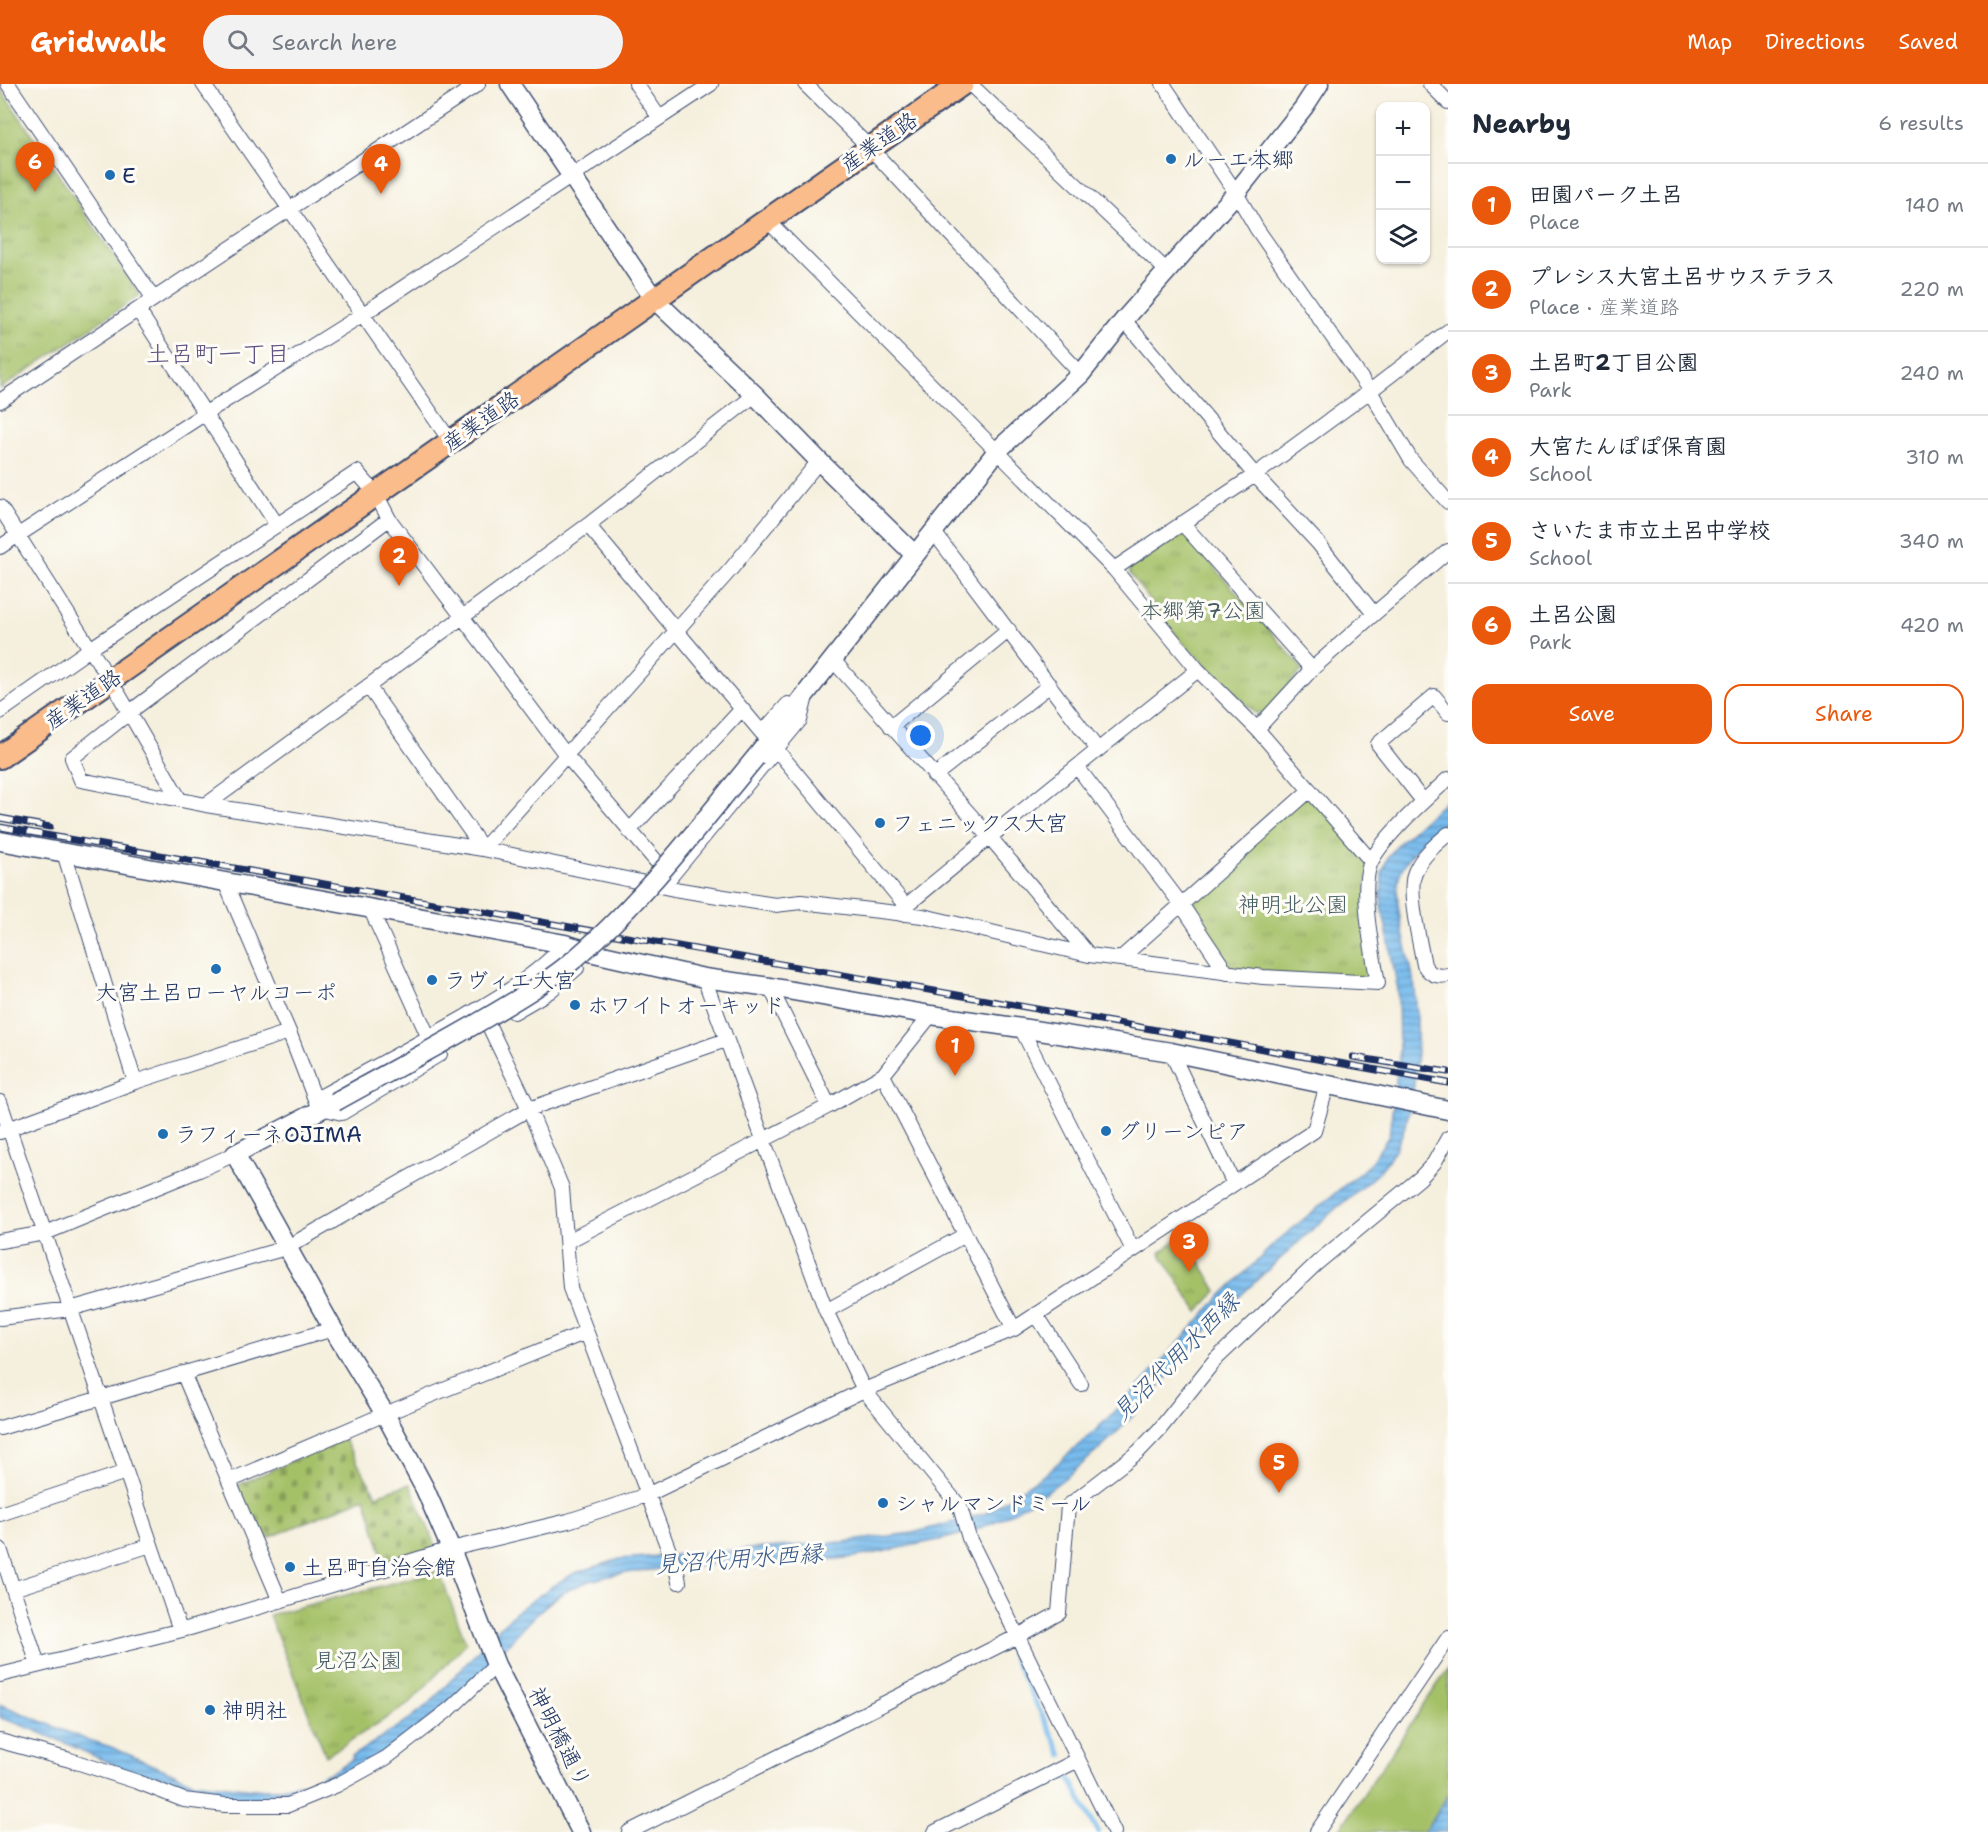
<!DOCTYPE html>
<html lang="en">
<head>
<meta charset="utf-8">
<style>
	:root { --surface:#fff; --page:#f2f2f3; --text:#1f2937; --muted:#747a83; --line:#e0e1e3; --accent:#ea580c }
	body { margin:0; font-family:"Shantell Sans","Klee One",sans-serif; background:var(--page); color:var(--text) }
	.controls { position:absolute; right:18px; top:18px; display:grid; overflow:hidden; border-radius:12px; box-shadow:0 2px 4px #0004 }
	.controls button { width:54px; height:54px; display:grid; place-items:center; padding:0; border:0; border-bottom:2px solid var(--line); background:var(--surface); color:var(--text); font:30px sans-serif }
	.you { position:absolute; left:921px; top:652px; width:21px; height:21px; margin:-15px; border:4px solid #fff; border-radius:50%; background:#1a73e8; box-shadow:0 0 0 9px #1a73e833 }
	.badge { display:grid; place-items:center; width:39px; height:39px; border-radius:50%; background:var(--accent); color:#fff; font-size:20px; font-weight:700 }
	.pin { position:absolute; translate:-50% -50px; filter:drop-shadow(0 2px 3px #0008) }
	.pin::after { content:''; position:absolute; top:32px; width:21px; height:18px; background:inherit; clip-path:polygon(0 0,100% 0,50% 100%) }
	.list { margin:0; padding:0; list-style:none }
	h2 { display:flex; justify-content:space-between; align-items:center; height:78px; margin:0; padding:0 24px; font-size:26px }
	h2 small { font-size:20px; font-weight:400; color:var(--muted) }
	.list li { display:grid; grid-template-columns:39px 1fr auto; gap:18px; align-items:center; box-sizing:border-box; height:84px; padding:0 24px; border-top:2px solid var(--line) }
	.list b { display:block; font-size:22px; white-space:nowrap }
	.list p { margin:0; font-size:20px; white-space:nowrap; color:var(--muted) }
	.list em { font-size:20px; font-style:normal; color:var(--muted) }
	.actions { display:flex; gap:12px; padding:18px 24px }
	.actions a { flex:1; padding:14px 0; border:2px solid var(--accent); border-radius:18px; text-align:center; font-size:21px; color:var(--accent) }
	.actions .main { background:var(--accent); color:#fff }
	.icon { flex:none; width:33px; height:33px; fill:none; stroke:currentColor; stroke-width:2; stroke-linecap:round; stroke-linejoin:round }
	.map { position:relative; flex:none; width:1448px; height:1748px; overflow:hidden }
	header { display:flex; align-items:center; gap:36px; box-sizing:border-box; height:84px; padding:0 30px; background:var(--accent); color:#fff }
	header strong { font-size:28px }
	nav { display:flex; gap:33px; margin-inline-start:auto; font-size:21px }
	.search { width:420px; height:54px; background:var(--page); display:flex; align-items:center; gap:15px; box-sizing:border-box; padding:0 21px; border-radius:33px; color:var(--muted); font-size:22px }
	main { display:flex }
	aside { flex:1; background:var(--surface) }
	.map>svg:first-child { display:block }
</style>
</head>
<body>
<header>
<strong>Gridwalk</strong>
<div class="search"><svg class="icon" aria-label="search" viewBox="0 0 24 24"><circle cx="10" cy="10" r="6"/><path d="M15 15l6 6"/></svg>Search here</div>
<nav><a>Map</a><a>Directions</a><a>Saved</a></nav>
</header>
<main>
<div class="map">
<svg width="1448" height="1748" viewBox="0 0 1448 1748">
	<defs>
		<pattern id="cemetery-stones" width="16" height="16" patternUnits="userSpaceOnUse" patternTransform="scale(1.5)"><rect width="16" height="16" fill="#a5c168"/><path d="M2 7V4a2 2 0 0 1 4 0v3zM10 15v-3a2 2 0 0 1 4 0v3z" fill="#869d59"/></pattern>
		<pattern id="park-tufts" width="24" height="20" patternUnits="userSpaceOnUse" patternTransform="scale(1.5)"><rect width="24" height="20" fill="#a5c168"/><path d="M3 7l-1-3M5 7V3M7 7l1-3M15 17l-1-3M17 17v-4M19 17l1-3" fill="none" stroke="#869d59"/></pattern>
		<pattern id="water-rules" width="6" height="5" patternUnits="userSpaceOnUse" patternTransform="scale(1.5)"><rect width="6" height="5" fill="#77bbed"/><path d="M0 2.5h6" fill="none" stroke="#6198c3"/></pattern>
	</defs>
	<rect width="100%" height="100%" fill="#fdfcf7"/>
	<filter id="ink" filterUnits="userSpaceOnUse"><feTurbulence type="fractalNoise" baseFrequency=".0167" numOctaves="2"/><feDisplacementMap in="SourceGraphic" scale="12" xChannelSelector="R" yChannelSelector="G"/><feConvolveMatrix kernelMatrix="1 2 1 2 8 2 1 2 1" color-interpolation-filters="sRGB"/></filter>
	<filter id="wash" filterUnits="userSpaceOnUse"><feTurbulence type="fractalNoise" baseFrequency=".008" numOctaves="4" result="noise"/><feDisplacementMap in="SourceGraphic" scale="24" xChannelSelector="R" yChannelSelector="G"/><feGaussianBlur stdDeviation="1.35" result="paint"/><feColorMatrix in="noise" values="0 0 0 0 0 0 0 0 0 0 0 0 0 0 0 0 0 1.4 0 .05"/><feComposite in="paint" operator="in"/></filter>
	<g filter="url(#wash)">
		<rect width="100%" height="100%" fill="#f5efdd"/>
		<!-- green -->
		<path fill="#a5c168" stroke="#607863" stroke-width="1.5" d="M1448 1585V1712L1424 1748H1338Z"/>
		<!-- cemetery -->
		<path fill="url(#cemetery-stones)" stroke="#607863" stroke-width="1.5" d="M343 1354 376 1411 410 1400 435 1460 431 1468 385 1479 365 1413 259 1458 236 1402Z"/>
		<!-- park -->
		<path fill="url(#park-tufts)" stroke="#607863" stroke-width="1.5" d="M0 4 140 211 0 305Z
			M1180 447H1183L1303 585 1264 629H1255L1179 555 1130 490 1129 483Z
			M1310 706 1371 777 1366 802 1378 899 1227 889 1181 820Z
			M1184 1150 1217 1207 1198 1228 1160 1169Z
			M439 1487 466 1559 409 1620 326 1672 269 1531Z"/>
		<!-- water -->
		<path fill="url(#water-rules)" stroke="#4975a6" stroke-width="1.5" d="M1448 714V736C1431 752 1402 772 1398 797 1394 830 1411 873 1415 906 1420 954 1418 1031 1391 1072 1376 1095 1353 1109 1333 1127 1301 1156 1268 1185 1237 1215 1203 1248 1175 1285 1144 1320 1096 1372 1043 1419 977 1445 958 1453 938 1456 919 1460 899 1464 880 1469 860 1472 820 1479 779 1476 740 1478 713 1479 686 1483 660 1485 630 1488 600 1491 572 1504 536 1522 513 1557 485 1585 441 1631 339 1711 275 1716 192 1723 130 1687 56 1655 38 1648 19 1639 0 1634V1620L82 1654 111 1663 193 1698 253 1705H276L304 1699 332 1688 353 1675 352 1672 404 1639 431 1618 499 1544 517 1527 554 1501 575 1489 620 1475 843 1458 912 1449 984 1430 1044 1391 1093 1349 1142 1299 1218 1215 1275 1159 1369 1081 1389 1052 1399 973 1398 906 1381 817 1382 789 1388 773 1397 761Z
			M1448 1712V1748H1424Z"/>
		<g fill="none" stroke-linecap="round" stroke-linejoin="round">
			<!-- stream -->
			<path stroke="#77bbed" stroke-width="5" d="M1011 1569 1062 1671
				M1070 1695 1098 1748"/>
		</g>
	</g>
	<g filter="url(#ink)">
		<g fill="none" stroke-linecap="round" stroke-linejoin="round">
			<defs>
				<path id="minor" d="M8 0 154 215
					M203 0 451 358
					M636 0 659 33
					M805 0 870 64 1081 290
					M970 0 1167 187
					M1163 0 1236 109 1257 145 1370 307 1411 376 1448 418
					M1430 0 1448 18
					M767 136 1114 485 1198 586 1257 645 1371 777
					M138 226 277 441
					M1124 236 1255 391 1318 459 1374 530
					M0 317 478 0
					M0 423 101 582
					M389 435 135 624 72 674 81 696 206 721 483 765 674 805 775 821 801 818 923 832 1089 871 1263 893 1378 899C1373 870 1358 801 1372 776 1386 750 1426 715 1448 695
					M1182 439 1312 585
					M588 441 762 649 788 620
					M933 447 1098 666
					M0 463 204 330 357 234 711 0
					M1114 485 1255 391 1370 307 1448 247
					M832 575 989 752 1089 871
					M368 602 483 765 731 485 819 377
					M118 609 180 716
					M0 628 90 565 357 388 376 410 389 435 566 671 656 777
					M891 643 1009 546
					M1257 645 1312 585 1374 530 1448 467
					M776 665 906 822
					M1078 684 1181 820 1227 889
					M934 692 1050 601
					M1423 717 1378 660 1434 612 1448 629
					M206 721 588 441 755 311
					M629 747 742 625
					M1448 750C1435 761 1422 772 1415 788 1407 807 1420 859 1424 881 1430 891 1437 893 1448 891
					M64 769 135 998
					M225 798 289 948 318 1023
					M663 802 800 636 806 612
					M370 824 429 954
					M901 830 906 822C1002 742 1100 664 1198 586
					M1120 875 1310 706
					M704 894 826 1227 864 1306 960 1423 969 1454 1114 1748
					M770 903 829 1022
					M514 928 550 907 577 884
					M489 942 529 1025 562 1104 570 1204 677 1488 679 1498
					M1021 944 1133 1166
					M1171 968 1234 1100
					M883 991 1014 1245
					M316 1015C366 988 416 961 465 933 503 910 535 893 565 860
					M0 1018 180 1546
					M322 1024 342 1029 440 970
					M0 1048 135 998 289 948
					M0 1157 45 1149 199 1086 235 1070
					M568 1157 829 1022 883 991 931 931
					M826 1227 965 1151
					M1036 1230 1081 1300
					M0 1234 70 1225 286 1164 529 1025 726 956
					M183 1289 280 1517
					M0 1344 333 1245
					M229 1397 385 1330 586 1248
					M0 1430 126 1388
					M0 1465 38 1581
					M13 1505 151 1461
					M0 1591 190 1544 451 1465 568 1437 647 1411 864 1306 1014 1245 1314 1047 1327 1001
					M0 1657 70 1676 138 1698 184 1716 225 1721H288L337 1701 386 1674 451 1624 496 1581
					M629 1748 1016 1553 1059 1529 1068 1422 1138 1368 1159 1346 1215 1276 1317 1179 1420 1094 1434 1079 1448 1054
					M935 1748 1078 1676
					M1317 1748 1448 1554"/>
				<path id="tertiary" d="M510 0 654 215 755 311 819 377 915 471
					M756 673 997 367 1081 290 1124 236 1236 109 1304 23 1319 0
					M0 757 565 860 594 869 704 894 770 903 931 931 1021 944 1171 968 1448 1026
					M335 1018 235 1070 333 1245 385 1330 425 1405 451 1465 496 1581 581 1748"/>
				<path id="primary" d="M0 673 962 0"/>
			</defs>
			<!-- minor casing -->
			<use href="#minor" stroke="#3c4c71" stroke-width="16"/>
			<!-- tertiary casing -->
			<use href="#tertiary" stroke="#3c4c71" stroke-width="21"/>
			<!-- primary casing -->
			<use href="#primary" stroke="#3c4c71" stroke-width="26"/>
			<!-- minor -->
			<use href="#minor" stroke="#fff" stroke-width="14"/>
			<!-- tertiary -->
			<use href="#tertiary" stroke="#fff" stroke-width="18"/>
			<!-- primary -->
			<use href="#primary" stroke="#fabc8b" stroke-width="22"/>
			<defs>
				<path id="rail" d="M0 734 50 743
					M0 743 1208 955 1448 999
					M1353 973 1448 988"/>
			</defs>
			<!-- rail casing -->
			<use href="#rail" stroke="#1b2f5e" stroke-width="7"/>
			<!-- rail -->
			<use href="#rail" stroke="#fdfcf7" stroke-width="4.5" stroke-dasharray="14" stroke-linecap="butt"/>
			<defs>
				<path id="tertiary-bridge" d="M335 1018C385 990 437 963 486 934 515 917 544 900 570 879 641 820 697 744 756 673"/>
			</defs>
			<!-- tertiary-bridge casing -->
			<use href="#tertiary-bridge" stroke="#3c4c71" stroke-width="21" stroke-linecap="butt"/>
			<!-- tertiary-bridge -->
			<use href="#tertiary-bridge" stroke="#fff" stroke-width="18"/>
		</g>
	</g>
	<!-- markers -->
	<g fill="#1f6fb2" stroke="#fdfcf7" stroke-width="2">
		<circle cx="1171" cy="75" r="6"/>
		<circle cx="110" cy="91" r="6"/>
		<circle cx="880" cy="739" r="6"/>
		<circle cx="216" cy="885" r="6"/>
		<circle cx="432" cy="896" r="6"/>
		<circle cx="575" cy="921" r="6"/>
		<circle cx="1106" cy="1047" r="6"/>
		<circle cx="163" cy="1050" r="6"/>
		<circle cx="883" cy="1419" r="6"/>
		<circle cx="290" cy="1483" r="6"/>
		<circle cx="210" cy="1626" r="6"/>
	</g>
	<g text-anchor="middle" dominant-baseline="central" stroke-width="6" stroke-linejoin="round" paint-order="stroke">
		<!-- street labels -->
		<g font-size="22" fill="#1b2f5e" stroke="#fdfcf7">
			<text transform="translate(879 58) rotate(-35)">産業道路</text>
			<text transform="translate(481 337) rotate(-35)">産業道路</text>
			<text transform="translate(83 615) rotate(-35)">産業道路</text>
			<text transform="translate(560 1653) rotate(63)">神明橋通り</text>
		</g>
		<!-- poi labels -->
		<g font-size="22" fill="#1b2f5e" stroke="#fdfcf7" text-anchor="start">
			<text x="1183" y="75">ルーエ本郷</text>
			<text x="122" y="91">E</text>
			<text x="892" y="739">フェニックス大宮</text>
			<text x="444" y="896">ラヴィエ大宮</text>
			<text x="216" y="908" text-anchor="middle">大宮土呂ローヤルコーポ</text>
			<text x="587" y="921">ホワイトオーキッド</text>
			<text x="1118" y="1047">グリーンピア</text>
			<text x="175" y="1050">ラフィーネOJIMA</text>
			<text x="895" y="1419">シャルマンドミール</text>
			<text x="302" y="1483">土呂町自治会館</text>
			<text x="222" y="1626">神明社</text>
		</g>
		<!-- park labels -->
		<g font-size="22" fill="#445b61" stroke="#fdfcf7">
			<text x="1203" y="526">本郷第7公園</text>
			<text x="1293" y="820">神明北公園</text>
			<text x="358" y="1576">見沼公園</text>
		</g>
		<!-- neighbourhood labels -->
		<g font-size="24" fill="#5c5180" stroke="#fdfcf7">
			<text x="218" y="270">土呂町一丁目</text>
		</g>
		<!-- water labels -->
		<g font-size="24" font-style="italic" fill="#375989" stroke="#fdfcf7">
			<text transform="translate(1176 1273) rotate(-45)">見沼代用水西縁</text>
			<text transform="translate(739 1475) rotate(-4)">見沼代用水西縁</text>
		</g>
	</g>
</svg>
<div class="controls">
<button>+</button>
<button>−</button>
<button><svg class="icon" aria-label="layers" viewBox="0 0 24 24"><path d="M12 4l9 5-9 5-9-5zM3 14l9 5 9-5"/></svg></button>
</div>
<div class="you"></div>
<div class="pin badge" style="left:955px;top:992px">1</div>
<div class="pin badge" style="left:399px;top:502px">2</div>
<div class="pin badge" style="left:1189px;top:1188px">3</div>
<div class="pin badge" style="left:381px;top:110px">4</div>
<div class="pin badge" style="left:1279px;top:1409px">5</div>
<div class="pin badge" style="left:35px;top:108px">6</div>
</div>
<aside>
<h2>Nearby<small>6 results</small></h2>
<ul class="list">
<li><span class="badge">1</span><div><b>田園パーク土呂</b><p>Place</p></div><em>140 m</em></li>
<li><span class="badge">2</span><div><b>プレシス大宮土呂サウステラス</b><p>Place · 産業道路</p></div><em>220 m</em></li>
<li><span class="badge">3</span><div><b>土呂町2丁目公園</b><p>Park</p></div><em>240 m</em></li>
<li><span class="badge">4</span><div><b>大宮たんぽぽ保育園</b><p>School</p></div><em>310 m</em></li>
<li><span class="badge">5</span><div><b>さいたま市立土呂中学校</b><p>School</p></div><em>340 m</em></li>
<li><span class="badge">6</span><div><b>土呂公園</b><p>Park</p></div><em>420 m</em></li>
</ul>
<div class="actions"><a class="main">Save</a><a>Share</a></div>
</aside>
</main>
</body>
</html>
